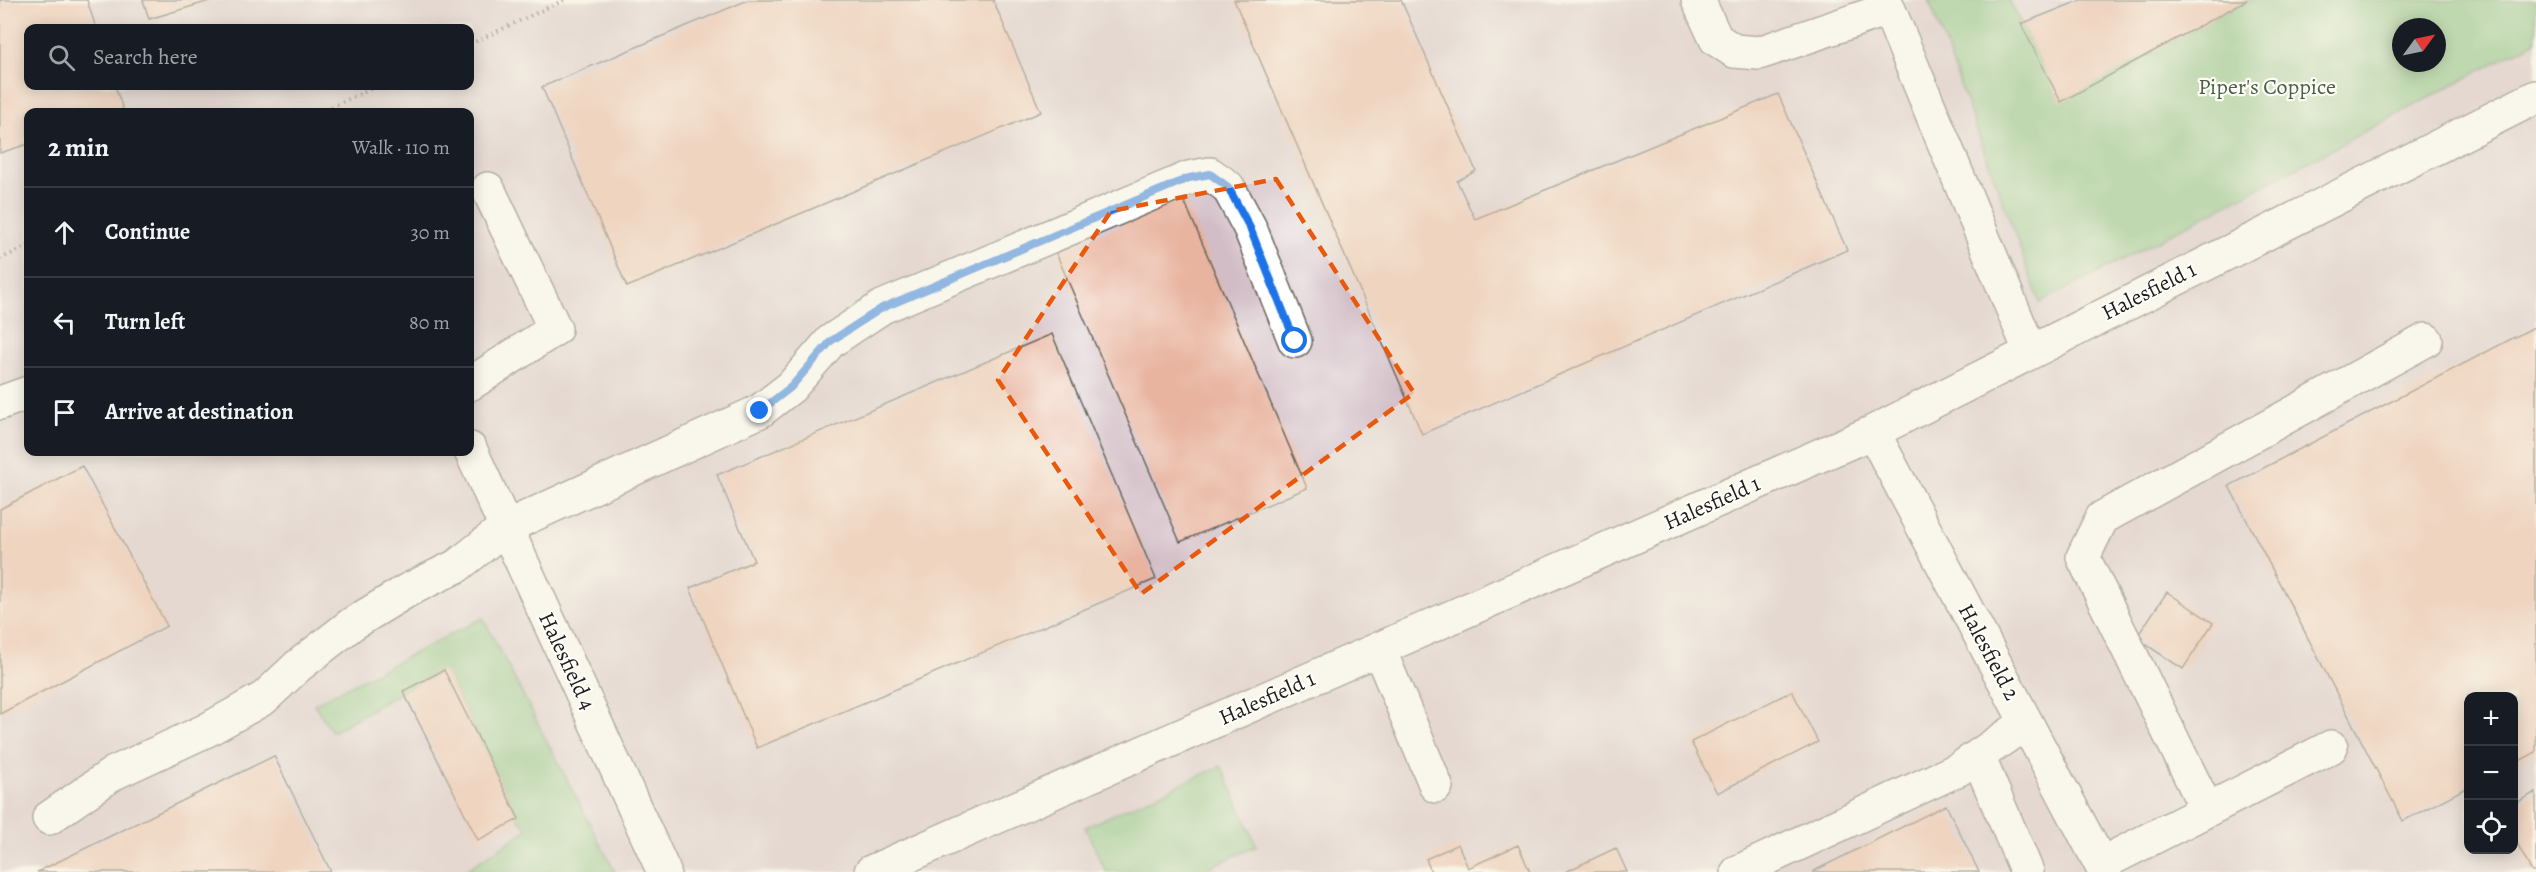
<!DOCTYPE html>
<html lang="en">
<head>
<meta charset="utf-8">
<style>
	:root { --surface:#171b24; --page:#20242c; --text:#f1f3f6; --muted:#9ea1a6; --line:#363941 }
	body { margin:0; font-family:Alegreya,serif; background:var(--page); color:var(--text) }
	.controls { position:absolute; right:18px; bottom:18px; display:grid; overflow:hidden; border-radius:12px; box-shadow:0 3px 15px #0003 }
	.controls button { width:54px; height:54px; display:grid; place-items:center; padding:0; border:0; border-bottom:2px solid var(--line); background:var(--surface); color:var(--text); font:30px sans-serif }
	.compass { position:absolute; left:2392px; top:18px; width:54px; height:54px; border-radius:50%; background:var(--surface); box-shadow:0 3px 15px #0003; rotate:57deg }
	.stop { position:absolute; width:18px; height:18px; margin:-14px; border:4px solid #1a73e8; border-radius:50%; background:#fff }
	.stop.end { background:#1a73e8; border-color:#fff; box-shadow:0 2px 6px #0008 }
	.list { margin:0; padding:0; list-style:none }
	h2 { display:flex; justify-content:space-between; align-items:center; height:78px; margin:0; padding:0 24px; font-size:26px }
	h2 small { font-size:20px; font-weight:400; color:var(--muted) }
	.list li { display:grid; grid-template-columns:39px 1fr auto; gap:18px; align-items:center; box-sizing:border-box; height:90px; padding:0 24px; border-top:2px solid var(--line) }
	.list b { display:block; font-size:22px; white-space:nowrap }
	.list em { font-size:20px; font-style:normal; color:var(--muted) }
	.icon { flex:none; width:33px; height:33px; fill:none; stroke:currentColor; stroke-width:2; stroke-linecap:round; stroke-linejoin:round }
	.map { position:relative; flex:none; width:2536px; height:872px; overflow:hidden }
	.search { position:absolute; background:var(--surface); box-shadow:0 3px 15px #0003; left:24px; top:24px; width:450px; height:66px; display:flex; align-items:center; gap:15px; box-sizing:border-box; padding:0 21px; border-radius:12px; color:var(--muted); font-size:22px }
	.panel { position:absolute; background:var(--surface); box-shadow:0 3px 15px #0003; left:24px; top:108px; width:450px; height:348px; border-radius:12px }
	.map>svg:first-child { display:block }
</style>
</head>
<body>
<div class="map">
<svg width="2536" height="872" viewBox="0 0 2536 872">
	<rect width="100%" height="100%" fill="#fdfcf7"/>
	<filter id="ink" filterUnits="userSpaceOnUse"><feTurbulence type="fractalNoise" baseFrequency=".0167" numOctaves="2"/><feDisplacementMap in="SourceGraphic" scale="12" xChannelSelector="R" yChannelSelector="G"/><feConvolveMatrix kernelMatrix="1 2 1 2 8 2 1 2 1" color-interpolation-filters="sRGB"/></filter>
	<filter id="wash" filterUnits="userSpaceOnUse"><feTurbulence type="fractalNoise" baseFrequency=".008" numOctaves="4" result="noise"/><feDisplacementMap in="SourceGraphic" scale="24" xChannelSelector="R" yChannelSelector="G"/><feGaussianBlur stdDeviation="1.35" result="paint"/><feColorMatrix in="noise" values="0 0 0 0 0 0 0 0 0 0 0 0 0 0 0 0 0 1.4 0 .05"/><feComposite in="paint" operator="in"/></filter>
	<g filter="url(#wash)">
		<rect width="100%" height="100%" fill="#f4eedb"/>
		<!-- industrial -->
		<path fill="#d2bdc6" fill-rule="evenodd" d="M0 0H2536V872H0ZM2401 27H2437V63H2401ZM28 28H470V86H28ZM28 112H470V452H28ZM2468 696H2514V850H2468Z"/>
		<!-- forest -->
		<path fill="#7fbc7c" stroke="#4e6c4c" stroke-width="1.5" fill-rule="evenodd" d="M1929 0H2009L2061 101 2247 0H2536V41L2040 303ZM2401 27H2437V63H2401Z
			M483 618 615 872H463L528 829 519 819 444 670 403 691 332 732 314 704Z
			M1221 766 1257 846 1198 872H1106L1085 827Z"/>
		<g id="blocks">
			<!-- building -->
			<path fill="#e8b39f" d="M0 0H87L96 28H28V86H115L124 112H28V144L0 153Z
				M143 0H209L210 1 149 19Z
				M748 0H993L1041 112 627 287 542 87Z
				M1234 0H1401L1476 171 1457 181 1475 219 1778 94 1847 250 1422 434Z
				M2081 0H2247L2061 102 2021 24Z
				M1183 198 1307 488 1180 542 1056 253Z
				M2536 326V752L2514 764V696H2468V787L2403 821 2229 486Z
				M1052 334 1156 579 757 748 690 588 754 561 717 475Z
				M82 466 167 626 0 714V509Z
				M2167 592 2213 623 2183 669 2136 638Z
				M444 670 519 819 478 840 403 691Z
				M1792 691 1818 742 1717 793 1691 742Z
				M274 756 331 872H37Z
				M2536 792V872H2532L2514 837V804Z
				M1946 805 1979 872H1812Z
				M1458 844 1468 868 1518 845 1530 872H1431L1426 859Z
				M1616 848 1627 872H1565Z"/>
		</g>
	</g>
	<g filter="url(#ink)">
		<use href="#blocks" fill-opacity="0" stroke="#68665f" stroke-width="1.5"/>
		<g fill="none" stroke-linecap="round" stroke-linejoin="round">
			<defs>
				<path id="minor" d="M1698 0 1716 39 1734 51 1759 53 1888 9
					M1885 0 2030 351
					M470 384 555 329 488 189
					M0 403 28 393
					M1873 432 2105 872
					M470 449 664 872
					M1379 649 1436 786
					M1978 756 2027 872
					M2207 810 2083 557 2102 518 2426 340
					M49 818 114 773 207 730 264 698 298 666 352 624 408 590 457 566 506 527 760 411 791 387 831 341 882 307 1189 178 1210 174 1228 187 1250 228 1295 341
					M2101 864 2331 747
					M871 872 1873 432 2536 97
					M1738 872 1959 769 2026 723"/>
			</defs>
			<!-- minor casing -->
			<use href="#minor" stroke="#68665f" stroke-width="36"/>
			<!-- path -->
			<path stroke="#68665f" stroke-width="4" stroke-dasharray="1.5 4.5" stroke-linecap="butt" d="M470 44 564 0
				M320 112 378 86
				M0 259 28 246"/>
			<!-- minor -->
			<use href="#minor" stroke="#fff" stroke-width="33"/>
		</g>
	</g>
	<g fill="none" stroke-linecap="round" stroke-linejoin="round" filter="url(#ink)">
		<!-- route -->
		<path stroke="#1a73e8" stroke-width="8" d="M760 411 791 387 831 341 882 308 1189 178 1210 174 1228 187 1250 228 1295 341"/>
	</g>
	<!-- marked area -->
	<path d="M0 0H2536V872H0ZM1276 179 1414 393 1141 594 998 380 1111 211Z" fill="#f4eedb" fill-opacity=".55" fill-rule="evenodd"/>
	<path fill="none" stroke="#e8590c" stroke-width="4.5" stroke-dasharray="12 8" stroke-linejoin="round" d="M1276 179 1414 393 1141 594 998 380 1111 211Z"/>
	<g text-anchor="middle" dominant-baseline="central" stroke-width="4.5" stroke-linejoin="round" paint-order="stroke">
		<!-- park labels -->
		<g font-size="22" fill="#4a6045" stroke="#fdfcf7">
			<text x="2267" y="87">Piper's Coppice</text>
		</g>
		<!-- street labels -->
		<g font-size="22" fill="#1c1c1c" stroke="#fdfcf7">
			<text transform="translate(2149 291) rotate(-27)">Halesfield 1</text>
			<text transform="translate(1712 503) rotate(-24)">Halesfield 1</text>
			<text transform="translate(1989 652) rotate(62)">Halesfield 2</text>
			<text transform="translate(567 661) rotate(65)">Halesfield 4</text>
			<text transform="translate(1267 698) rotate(-24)">Halesfield 1</text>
		</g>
	</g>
</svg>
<div class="controls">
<button>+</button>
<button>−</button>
<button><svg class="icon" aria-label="locate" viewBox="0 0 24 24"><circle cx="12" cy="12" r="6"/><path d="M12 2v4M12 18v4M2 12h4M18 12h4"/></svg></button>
</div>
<svg class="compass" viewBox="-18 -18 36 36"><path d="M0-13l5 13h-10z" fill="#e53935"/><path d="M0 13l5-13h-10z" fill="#9ea1a6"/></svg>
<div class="stop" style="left:1295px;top:341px"></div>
<div class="stop end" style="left:760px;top:411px"></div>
<div class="search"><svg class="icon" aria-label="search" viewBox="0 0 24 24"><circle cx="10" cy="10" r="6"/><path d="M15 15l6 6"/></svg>Search here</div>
<section class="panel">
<h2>2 min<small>Walk · 110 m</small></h2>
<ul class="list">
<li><svg class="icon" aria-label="ahead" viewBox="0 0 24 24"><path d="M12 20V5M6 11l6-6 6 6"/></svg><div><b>Continue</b></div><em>30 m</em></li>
<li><svg class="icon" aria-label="left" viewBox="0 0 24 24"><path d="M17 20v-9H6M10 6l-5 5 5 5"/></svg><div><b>Turn left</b></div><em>80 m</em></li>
<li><svg class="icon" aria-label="arrive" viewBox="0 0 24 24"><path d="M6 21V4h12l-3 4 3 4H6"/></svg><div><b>Arrive at destination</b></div></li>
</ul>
</section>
</div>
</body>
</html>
